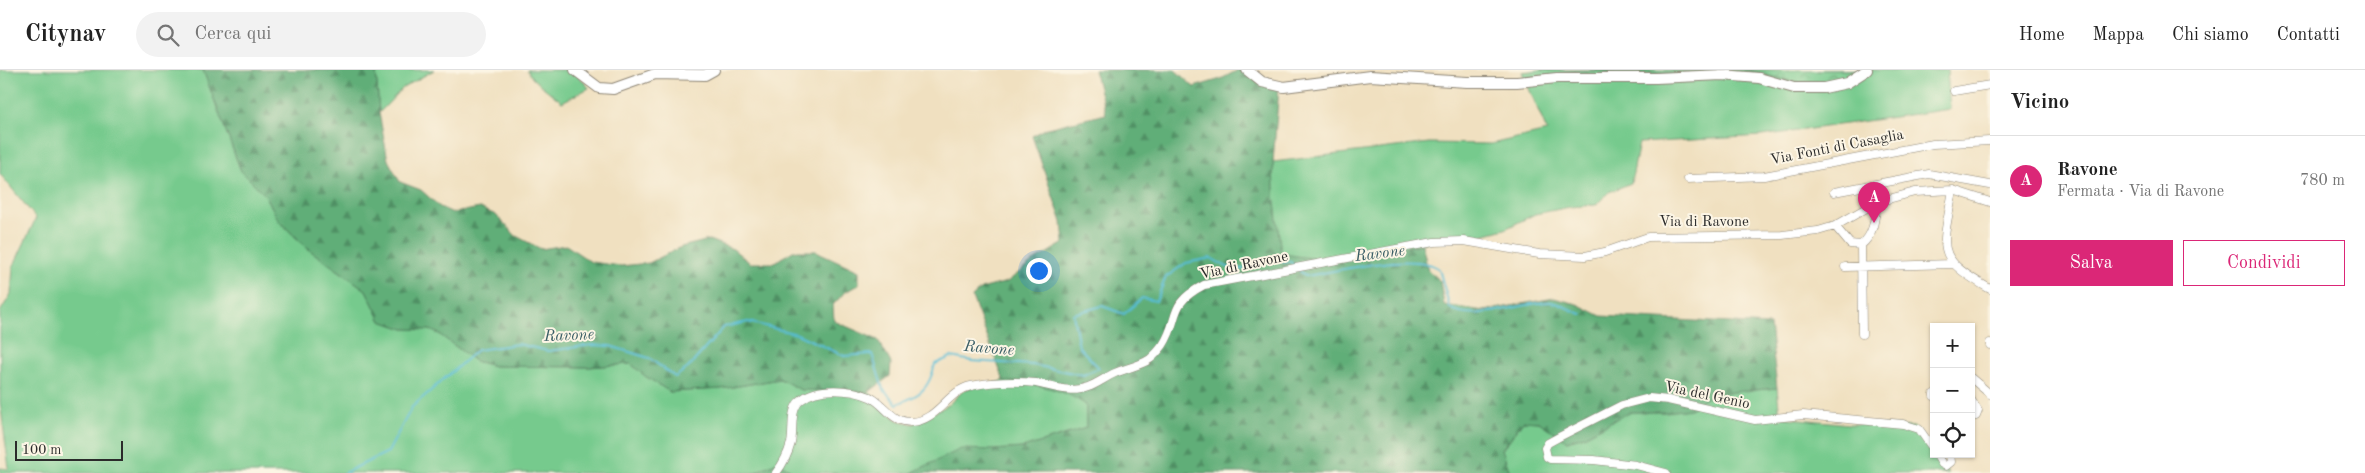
<!DOCTYPE html>
<html lang="it">
<head>
<meta charset="utf-8">
<style>
	:root { --surface:#fff; --page:#f2f2f2; --text:#222; --muted:#767676; --line:#e0e0e0; --accent:#db2777 }
	body { margin:0; font-family:"Old Standard TT",serif; background:var(--page); color:var(--text) }
	.controls { position:absolute; right:15px; bottom:15px; display:grid; overflow:hidden; border-radius:0px; box-shadow:0 1px 4px #0004 }
	.controls button { width:45px; height:45px; display:grid; place-items:center; padding:0; border:0; border-bottom:1px solid var(--line); background:var(--surface); color:var(--text); font:25px sans-serif }
	.scale { position:absolute; left:15px; bottom:12px; width:108px; box-sizing:border-box; padding-left:5px; border:2px solid #2b2b2b; border-top:0; font-size:14px; line-height:18px; white-space:nowrap; color:#2b2b2b; -webkit-text-stroke:4px #fcf5e5; paint-order:stroke }
	.you { position:absolute; left:1038px; top:200px; width:18px; height:18px; margin:-12px; border:4px solid #fff; border-radius:50%; background:#1a73e8; box-shadow:0 0 0 8px #1a73e833 }
	.badge { display:grid; place-items:center; width:32px; height:32px; border-radius:50%; background:var(--accent); color:#fff; font-size:16px; font-weight:700 }
	.pin { position:absolute; translate:-50% -41px; filter:drop-shadow(0 1px 2px #0008) }
	.pin::after { content:''; position:absolute; top:26px; width:18px; height:15px; background:inherit; clip-path:polygon(0 0,100% 0,50% 100%) }
	.list { margin:0; padding:0; list-style:none }
	h2 { display:flex; justify-content:space-between; align-items:center; height:65px; margin:0; padding:0 20px; font-size:21px }
	h2 small { font-size:16px; font-weight:400; color:var(--muted) }
	.list li { display:grid; grid-template-columns:32px 1fr auto; gap:15px; align-items:center; box-sizing:border-box; height:90px; padding:0 20px; border-top:1px solid var(--line) }
	.list b { display:block; font-size:19px; white-space:nowrap }
	.list p { margin:0; font-size:16px; white-space:nowrap; color:var(--muted) }
	.list em { font-size:16px; font-style:normal; color:var(--muted) }
	.actions { display:flex; gap:10px; padding:15px 20px }
	.actions a { flex:1; padding:11px 0; border:1px solid var(--accent); border-radius:0px; text-align:center; font-size:18px; color:var(--accent) }
	.actions .main { background:var(--accent); color:#fff }
	.icon { flex:none; width:28px; height:28px; fill:none; stroke:currentColor; stroke-width:2; stroke-linecap:round; stroke-linejoin:round }
	.map { position:relative; flex:none; width:1990px; height:403px; overflow:hidden }
	header { display:flex; align-items:center; gap:30px; box-sizing:border-box; height:70px; padding:0 25px; background:var(--surface); border-bottom:1px solid var(--line) }
	header strong { font-size:24px }
	nav { display:flex; gap:28px; margin-inline-start:auto; font-size:18px }
	.search { width:350px; height:45px; background:var(--page); display:flex; align-items:center; gap:12px; box-sizing:border-box; padding:0 18px; border-radius:28px; color:var(--muted); font-size:19px }
	main { display:flex }
	aside { flex:1; background:var(--surface) }
	.map>svg:first-child { display:block }
</style>
</head>
<body>
<header>
<strong>Citynav</strong>
<div class="search"><svg class="icon" aria-label="search" viewBox="0 0 24 24"><circle cx="10" cy="10" r="6"/><path d="M15 15l6 6"/></svg>Cerca qui</div>
<nav><a>Home</a><a>Mappa</a><a>Chi siamo</a><a>Contatti</a></nav>
</header>
<main>
<div class="map">
<svg width="1990" height="403" viewBox="0 0 1990 403">
	<defs>
		<pattern id="forest-firs" width="22" height="20" patternUnits="userSpaceOnUse" patternTransform="scale(1.25)"><rect width="22" height="20" fill="#60ae78"/><path d="M5 1l3.5 6h-7zM16 11l3.5 6h-7z" fill="#4f8e63"/></pattern>
		<pattern id="park-crowns" width="20" height="18" patternUnits="userSpaceOnUse" patternTransform="scale(1.25)"><rect width="20" height="18" fill="#76ca8d"/><path d="M2 6a3 3 0 1 1 6 0M12 15a3 3 0 1 1 6 0" fill="none" stroke="#61a473"/></pattern>
	</defs>
	<rect width="100%" height="100%" fill="#fcf5e5"/>
	<filter id="ink" filterUnits="userSpaceOnUse"><feTurbulence type="fractalNoise" baseFrequency=".02" numOctaves="2"/><feDisplacementMap in="SourceGraphic" scale="10" xChannelSelector="R" yChannelSelector="G"/><feConvolveMatrix kernelMatrix="1 2 1 2 8 2 1 2 1" color-interpolation-filters="sRGB"/></filter>
	<filter id="wash" filterUnits="userSpaceOnUse"><feTurbulence type="fractalNoise" baseFrequency=".0096" numOctaves="4" result="noise"/><feDisplacementMap in="SourceGraphic" scale="20" xChannelSelector="R" yChannelSelector="G"/><feGaussianBlur stdDeviation="1.12" result="paint"/><feColorMatrix in="noise" values="0 0 0 0 0 0 0 0 0 0 0 0 0 0 0 0 0 1.4 0 .05"/><feComposite in="paint" operator="in"/></filter>
	<g filter="url(#wash)">
		<rect width="100%" height="100%" fill="#f0e0c0"/>
		<!-- green -->
		<path fill="#76ca8d" stroke="#507a5c" d="M0 0H203L241 101 266 126 279 151 308 179 366 220 381 251 404 259 430 260 439 264 475 291 494 296 588 297 631 294 645 306 670 322 721 319 780 309 801 320 869 322 897 350 913 354 948 335 965 319 1004 311 1039 315 1072 325 1086 335V358L1023 378 994 380 930 394 911 403H796L777 392 753 403H0V398L9 399 0 332V242L11 224 13 197 36 148 0 104Z
			M376 0H434L403 18 379 43Z
			M527 0H574L589 18 562 32 533 9Z
			M1541 0 1660 3 1744 0 1800 12 1817 0H1947L1950 39 1762 66 1639 73 1631 113 1609 122 1596 135 1570 137 1535 144 1505 159 1468 169 1450 167 1361 187 1304 189 1280 183 1274 124 1273 92 1429 73 1491 74 1547 61 1522 2Z
			M1777 318 1780 347 1849 354 1914 357 1937 384 1948 403H1510L1502 380 1523 351 1539 352 1567 371 1584 366 1629 342H1665L1690 339 1712 324Z"/>
		<!-- forest -->
		<path fill="url(#forest-firs)" stroke="#466c52" d="M203 0H376L379 43 388 90 400 112 421 120 440 137 453 143 480 138 496 145 516 166 541 179 566 175 591 192 621 196 649 193 681 177 709 170 733 179 750 193H773L793 181H816L859 201V214L844 223 833 235 834 251 878 270 891 293 890 306 869 322 801 320 780 309 721 319 670 322 645 306 631 294 588 297 494 296 475 291 439 264 430 260 404 259 381 251 366 220 308 179 279 151 266 126 241 101Z
			M1094 0H1175L1194 17 1221 9 1238 0H1244L1279 18 1273 92 1274 124 1281 183C1329 195 1374 184 1422 174L1428 200 1440 211 1444 235 1484 241 1554 228 1577 234 1601 246 1770 255 1777 318 1712 324 1690 339 1665 342H1629L1584 366 1567 371 1539 352 1523 351 1502 379 1510 403H911L961 379 994 380 1023 378 1086 358V335C1061 317 1033 314 1004 311L972 227 981 219 1007 212 1035 190 1064 173 1062 152 1032 66 1047 58 1106 44Z
			M777 392 796 403H753Z"/>
		<!-- park -->
		<path fill="url(#park-crowns)" stroke="#507a5c" d="M1541 0H1718L1660 3Z
			M1744 0H1858L1842 11 1800 13Z"/>
		<g fill="none" stroke-linecap="round" stroke-linejoin="round">
			<!-- stream -->
			<path stroke="#57bdd5" stroke-width="2" d="M1299 200 1305 206C1335 202 1416 180 1439 199L1450 238C1474 253 1523 232 1550 232 1561 232 1571 242 1582 244
				M344 403 388 382 412 337 477 280 518 274 548 281 592 275 610 276 649 288 675 307 688 298 724 257 748 252 797 264 844 286 872 284 883 319 897 334C921 325 929 319 935 294L951 287 972 291 1033 295 1083 305 1099 298 1079 277 1073 244 1102 236 1124 244 1142 228 1156 231 1166 207 1186 193 1211 188C1241 206 1235 200 1265 192 1273 190 1282 191 1289 191L1294 195"/>
		</g>
	</g>
	<g filter="url(#ink)">
		<g fill="none" stroke-linecap="round" stroke-linejoin="round">
			<defs>
				<path id="minor" d="M1954 21 1990 15
					M1688 109 1764 106 1933 74 1990 71
					M1953 120C1943 179 1932 186 1990 219
					M1834 122 1929 104 1990 115
					M1835 156 1850 174 1861 175C1874 165 1875 148 1877 132
					M1861 175 1862 264
					M1845 197 1953 194
					M1990 273V275
					M1971 308 1990 324
					M1934 324V326
					M1971 330 1978 341 1976 346 1971 347
					M1936 384 1942 394 1946 396 1951 392 1950 384
					M776 403C783 394 788 384 791 373 794 360 789 339 801 330 817 316 851 319 870 327 886 335 891 352 911 352 938 351 947 321 971 316 990 312 1016 311 1036 313 1052 316 1071 324 1088 317 1097 314 1106 307 1115 303 1126 298 1140 296 1150 289 1154 286 1160 279 1163 275 1181 247 1166 235 1204 215L1434 172 1464 171 1539 184 1585 186 1605 182 1648 167 1782 165 1818 161 1835 156 1877 132 1915 122 1953 120 1990 132
					M1666 403 1636 395 1594 390 1550 389 1547 387 1545 378 1548 373 1559 367 1622 335 1649 328 1668 330 1755 350 1803 345 1903 354 1919 359 1934 380"/>
				<path id="tertiary" d="M575 0 599 18 613 19 655 4 705 5 714 0
					M1247 0 1262 12 1284 17 1370 6 1467 12H1517L1557 8H1656L1722 5 1759 8 1794 18H1824L1847 13 1867 0"/>
			</defs>
			<!-- minor casing -->
			<use href="#minor" stroke="#8e8676" stroke-width="9"/>
			<!-- tertiary casing -->
			<use href="#tertiary" stroke="#8e8676" stroke-width="12"/>
			<!-- minor -->
			<use href="#minor" stroke="#fff" stroke-width="8"/>
			<!-- tertiary -->
			<use href="#tertiary" stroke="#fff" stroke-width="10"/>
		</g>
	</g>
	<g text-anchor="middle" dominant-baseline="central" stroke-width="4" stroke-linejoin="round" paint-order="stroke">
		<!-- street labels -->
		<g font-size="15" fill="#2b2b2b" stroke="#fcf5e5">
			<text transform="translate(1837 78) rotate(-11)">Via Fonti di Casaglia</text>
			<text x="1704" y="152">Via di Ravone</text>
			<text transform="translate(1244 196) rotate(-12)">Via di Ravone</text>
			<text transform="translate(1707 326) rotate(12)">Via del Genio</text>
		</g>
		<!-- water labels -->
		<g font-size="16" font-style="italic" fill="#3a5e66" stroke="#fcf5e5">
			<text transform="translate(1380 184) rotate(-7)">Ravone</text>
			<text transform="translate(569 266) rotate(-2)">Ravone</text>
			<text transform="translate(989 279) rotate(5)">Ravone</text>
		</g>
	</g>
</svg>
<div class="controls">
<button>+</button>
<button>−</button>
<button><svg class="icon" aria-label="locate" viewBox="0 0 24 24"><circle cx="12" cy="12" r="6"/><path d="M12 2v4M12 18v4M2 12h4M18 12h4"/></svg></button>
</div>
<div class="scale">100 m</div>
<div class="you"></div>
<div class="pin badge" style="left:1874px;top:153px">A</div>
</div>
<aside>
<h2>Vicino<small></small></h2>
<ul class="list">
<li><span class="badge">A</span><div><b>Ravone</b><p>Fermata · Via di Ravone</p></div><em>780 m</em></li>
</ul>
<div class="actions"><a class="main">Salva</a><a>Condividi</a></div>
</aside>
</main>
</body>
</html>
